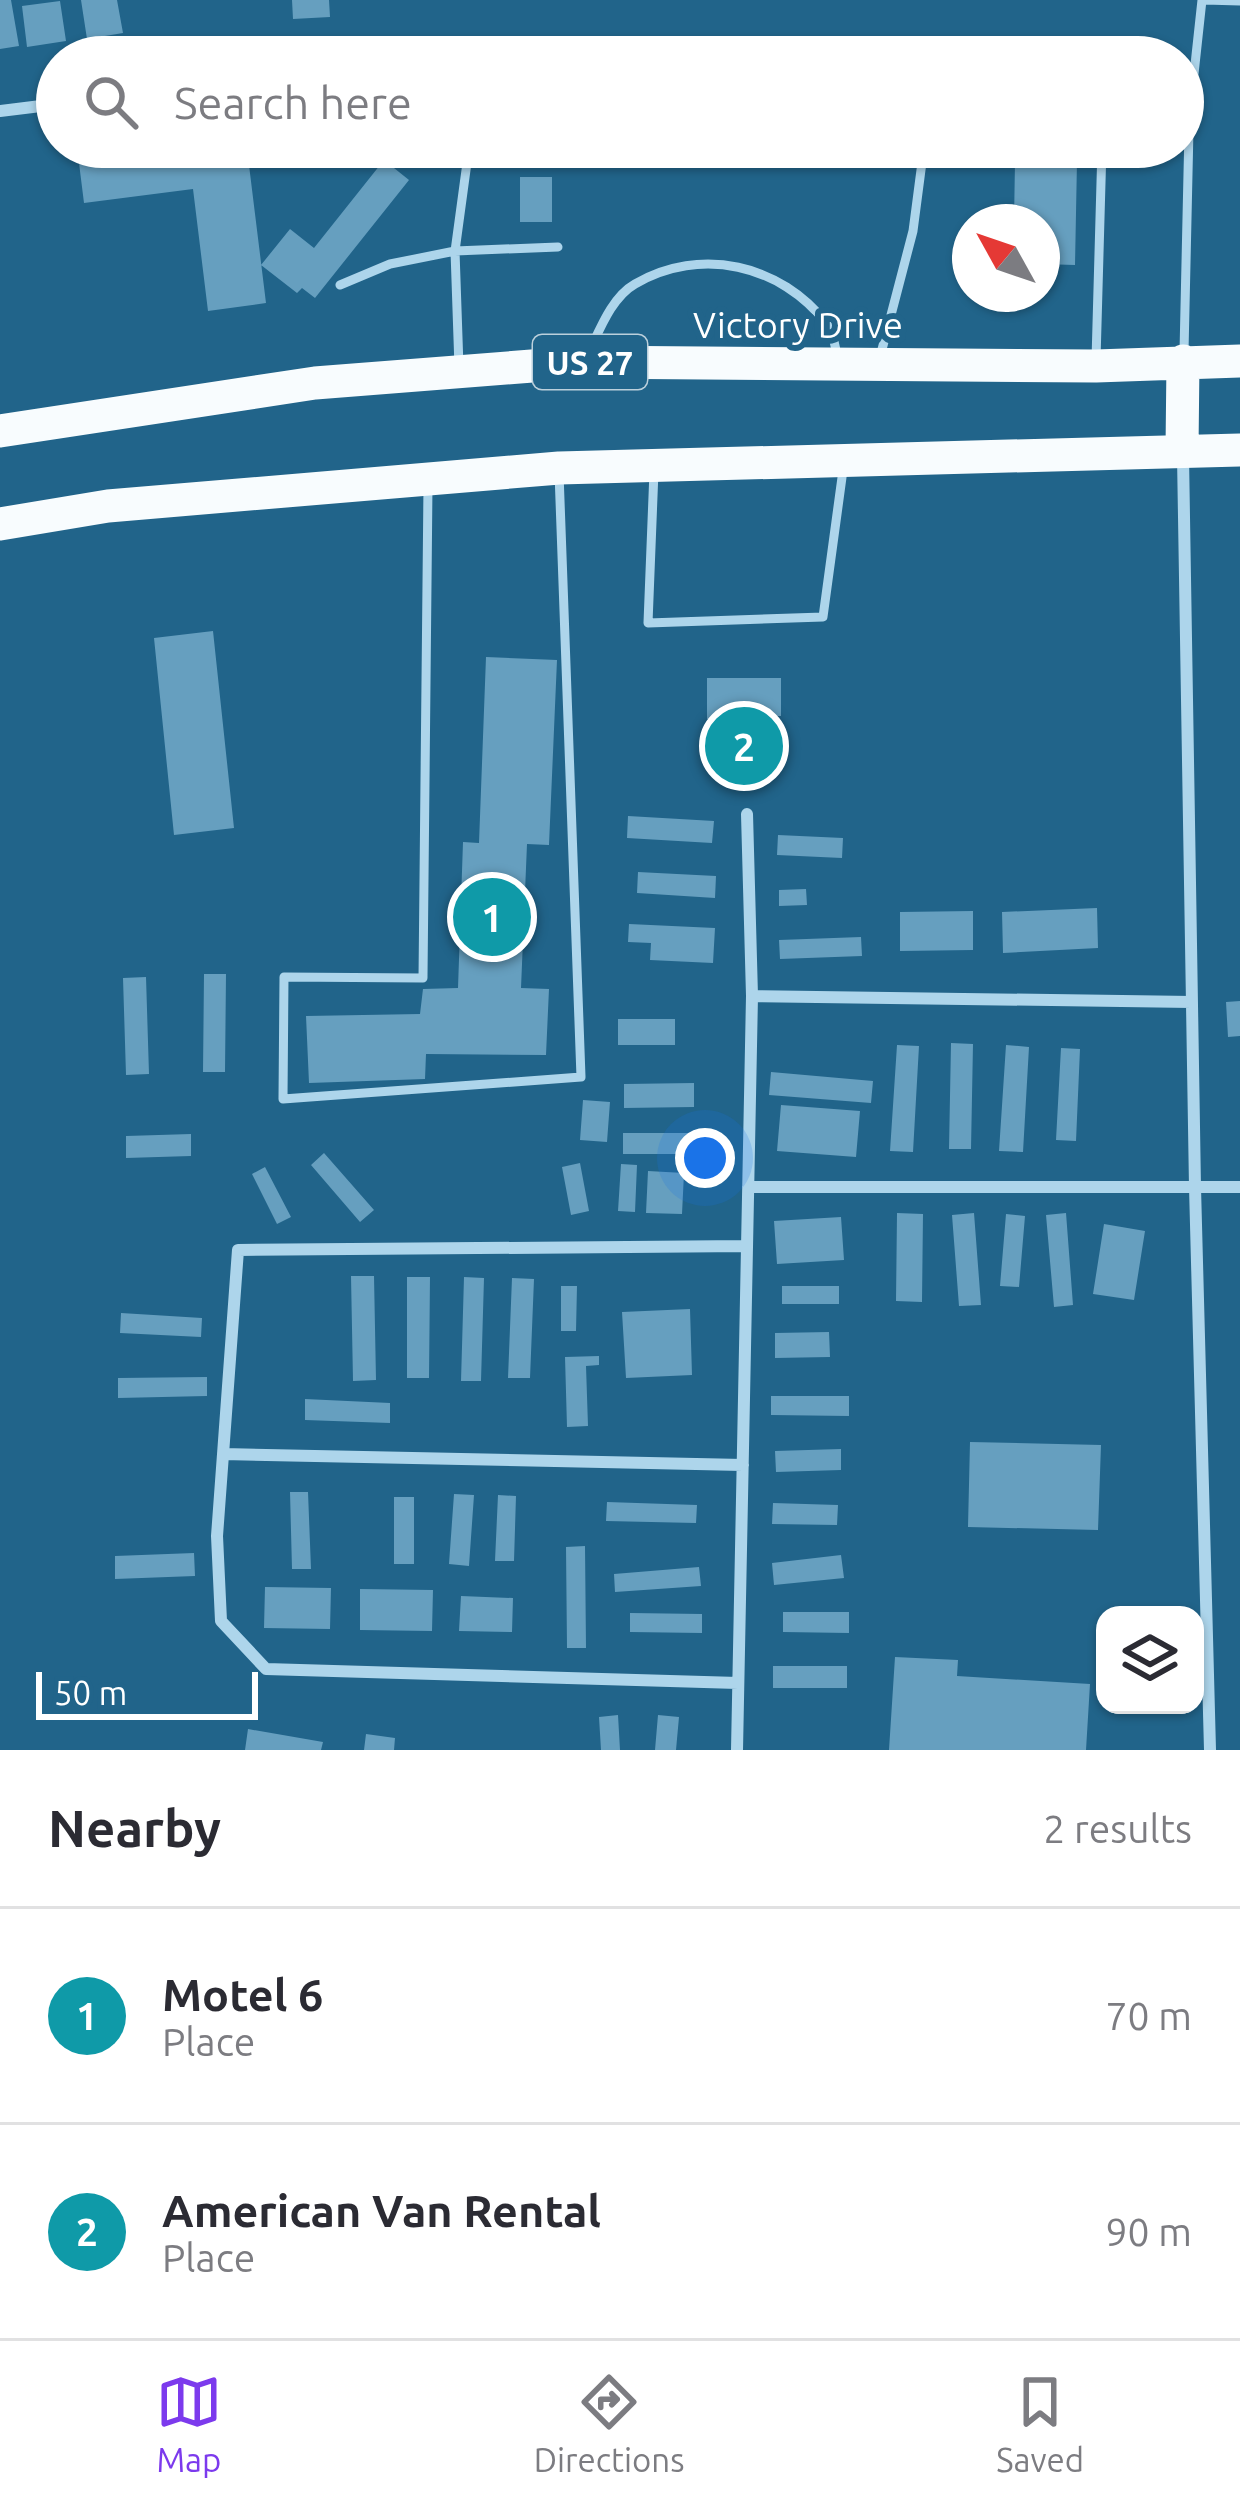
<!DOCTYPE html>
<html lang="en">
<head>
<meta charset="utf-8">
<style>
	:root { --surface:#fff; --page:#f7f7f7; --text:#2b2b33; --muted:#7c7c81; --line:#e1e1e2; --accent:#7c3aed }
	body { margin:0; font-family:Ubuntu,sans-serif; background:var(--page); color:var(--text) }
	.controls { position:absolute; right:36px; bottom:36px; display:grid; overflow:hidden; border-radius:24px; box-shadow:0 3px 9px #0004 }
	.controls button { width:108px; height:108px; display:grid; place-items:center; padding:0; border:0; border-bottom:3px solid var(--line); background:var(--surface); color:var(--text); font:60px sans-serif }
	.compass { position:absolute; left:952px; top:204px; width:108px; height:108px; border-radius:50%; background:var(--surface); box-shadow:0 3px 9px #0004; rotate:310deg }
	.scale { position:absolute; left:36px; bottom:30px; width:222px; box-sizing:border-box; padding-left:12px; border:6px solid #fff; border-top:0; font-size:33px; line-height:42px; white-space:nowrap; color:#fff; -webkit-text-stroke:9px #21648a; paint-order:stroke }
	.you { position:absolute; left:705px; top:1158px; width:42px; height:42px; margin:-30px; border:9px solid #fff; border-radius:50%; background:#1a73e8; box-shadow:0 0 0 18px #1a73e833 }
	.badge { display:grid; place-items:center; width:78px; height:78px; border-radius:50%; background:var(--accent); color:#fff; font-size:39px; font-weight:700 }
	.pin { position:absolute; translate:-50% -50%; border:6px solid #fff; box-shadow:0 3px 12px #0006 }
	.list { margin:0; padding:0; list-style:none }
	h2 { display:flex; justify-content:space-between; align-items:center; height:156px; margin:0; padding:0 48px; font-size:51px }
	h2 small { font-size:39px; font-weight:400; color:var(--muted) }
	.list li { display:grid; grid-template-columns:78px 1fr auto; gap:36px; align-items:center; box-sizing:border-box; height:216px; padding:0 48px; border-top:3px solid var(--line) }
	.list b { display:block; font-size:45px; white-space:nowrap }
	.list p { margin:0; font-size:39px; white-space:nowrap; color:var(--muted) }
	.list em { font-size:39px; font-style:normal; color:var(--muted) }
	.icon { flex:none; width:66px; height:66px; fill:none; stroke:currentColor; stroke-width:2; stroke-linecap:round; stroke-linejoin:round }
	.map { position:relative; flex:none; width:1240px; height:1750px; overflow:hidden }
	.search { position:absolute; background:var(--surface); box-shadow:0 3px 9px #0004; left:36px; right:36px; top:36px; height:132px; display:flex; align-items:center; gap:30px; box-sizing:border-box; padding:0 42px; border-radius:66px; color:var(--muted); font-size:45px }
	.sheet { height:588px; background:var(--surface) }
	nav { display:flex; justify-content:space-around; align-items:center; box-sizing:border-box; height:168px; border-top:3px solid var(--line); background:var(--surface); font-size:33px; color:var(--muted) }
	nav a { display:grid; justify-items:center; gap:6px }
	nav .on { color:var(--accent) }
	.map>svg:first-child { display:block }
</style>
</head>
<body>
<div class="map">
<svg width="1240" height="1750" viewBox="0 0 1240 1750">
	<rect width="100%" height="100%" fill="#21648a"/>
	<!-- building -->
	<path fill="#669fbf" d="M0 0H11L19 46 0 49Z
		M81 0H117L123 33 87 39Z
		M292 0H329L330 17 293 19Z
		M60 1 66 41 27 47 22 6Z
		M77 147H314L315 158 294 161 293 151 248 157 266 303 208 311 193 189 84 203Z
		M384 160 409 180 315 298 302 288 297 293 261 265 290 229 314 248Z
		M1015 161H1077L1075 265 1042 264V222H1014Z
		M520 177H552V222H520Z
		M213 631 234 828 174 835 154 638Z
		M486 657 557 660 549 845 527 844 521 988 549 989 546 1055 426 1054 425 1079 309 1083 306 1016 420 1014 423 989 458 988 463 842 479 843Z
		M707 678H781V716H763V773H724L725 719H707Z
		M628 816 714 821 712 843 627 838Z
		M778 835 843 838 842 858 777 855Z
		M638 872 716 876 715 898 637 893Z
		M806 889 807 905 779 906V890Z
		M1097 908 1098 948 1003 953 1002 912Z
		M973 911V950L900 951V912Z
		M629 924 715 928 713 963 650 960 651 943 628 942Z
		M861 937 862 956 780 959 779 940Z
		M204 974H226L225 1072H203Z
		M146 977 149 1074 126 1075 123 978Z
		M1240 1001V1036L1228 1037 1226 1002Z
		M618 1019H675V1045H618Z
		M951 1043 973 1044 971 1149H949Z
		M897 1045 919 1046 913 1152 890 1151Z
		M1006 1045 1029 1047 1023 1152 999 1151Z
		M1061 1048 1080 1049 1076 1141 1056 1140Z
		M771 1072 873 1081 871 1103 769 1095Z
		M694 1083V1107L624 1108V1084Z
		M583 1100 610 1102 607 1142 580 1140Z
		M781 1105 860 1111 856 1157 777 1151Z
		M623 1133H694L693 1154H623Z
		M191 1134V1156L126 1158V1136Z
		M324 1153 374 1210 360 1222 311 1165Z
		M580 1163 589 1211 571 1215 562 1167Z
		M621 1164 637 1165 635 1212 618 1211Z
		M265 1167 291 1217 277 1224 252 1174Z
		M648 1171 684 1173 682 1214 646 1213Z
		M897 1213 923 1214 922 1302 896 1301Z
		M974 1213 981 1305 959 1306 952 1215Z
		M1066 1213 1073 1305 1054 1307 1046 1215Z
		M1006 1214 1025 1216 1019 1287 1000 1286Z
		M841 1217 844 1260 777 1264 774 1221Z
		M1104 1224 1145 1231 1134 1300 1093 1294Z
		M351 1276H374L376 1380 353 1381Z
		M407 1277H430L429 1378H407Z
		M464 1277 484 1278 481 1381H461Z
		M512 1278 534 1279 530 1378H508Z
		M561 1286H577L576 1331H561Z
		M782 1286H839V1304H782Z
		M690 1309 692 1375 626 1378 622 1312Z
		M121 1313 202 1318 201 1337 120 1333Z
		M829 1332 830 1357 775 1358V1333Z
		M599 1356V1365L586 1366 588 1426 567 1427 565 1357Z
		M207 1377V1396L118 1398V1378Z
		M771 1396H849V1416L771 1415Z
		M305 1399 390 1403V1423L305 1420Z
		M970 1442 1101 1445 1098 1530 968 1527Z
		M841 1449V1470L776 1472 775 1451Z
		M290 1492H308L311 1569H292Z
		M454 1494 474 1495 469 1566 449 1564Z
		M498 1495 516 1496 514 1561H495Z
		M394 1497H414V1564H394Z
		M607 1502 697 1505 696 1523 606 1521Z
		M773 1503 838 1505 837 1525 772 1524Z
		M585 1546 586 1648H567L566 1547Z
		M194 1553 195 1576 115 1579V1556Z
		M841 1555 844 1578 774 1585 772 1563Z
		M699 1567 701 1586 615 1592 614 1574Z
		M265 1587 331 1588 330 1629 264 1628Z
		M360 1589 433 1590 432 1631 360 1630Z
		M461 1596 513 1598 512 1632 459 1631Z
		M783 1612H849V1633L783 1632Z
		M630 1613 702 1614V1633L630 1632Z
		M895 1657 958 1660 957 1676 1090 1684 1086 1750H889Z
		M773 1666H847V1688H773Z
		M618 1715 620 1750H601L599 1717Z
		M658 1715 679 1717 676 1750H655Z
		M248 1729 323 1742 321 1750H245Z
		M366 1734 395 1738 394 1750H364Z"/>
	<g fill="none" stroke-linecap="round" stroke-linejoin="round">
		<!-- service -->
		<path stroke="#add5eb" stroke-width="9" d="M1205 0 1240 1
			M1188 129 1202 0
			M340 285 390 264 455 251 469 148
			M589 352C600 329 612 297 635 284 700 246 781 264 827 324 834 333 835 348 838 359
			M1184 352 1189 129
			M880 357 913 231 924 147
			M1096 360 1102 147
			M459 367 455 251 558 247
			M654 471 648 623 823 617 843 470
			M428 485 423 978 284 977 283 1099 581 1077 559 473"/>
		<!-- minor -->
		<path stroke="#add5eb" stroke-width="12" d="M410 57 430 54
			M0 111 57 104
			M1183 456 1195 1187 1210 1750
			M747 814 752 996
			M748 1187H1240
			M223 1454 743 1465
			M738 1683 266 1669 221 1621 217 1536 238 1250 747 1246
			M737 1750 752 996 1192 1002"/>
		<!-- trunk -->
		<path stroke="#f8fcfe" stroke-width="33" d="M0 431 315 383 583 362 1096 366 1240 361
			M1182 449 1183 361
			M0 524 108 506 559 468 1240 450"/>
	</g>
	<g text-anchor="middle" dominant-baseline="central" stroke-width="12" stroke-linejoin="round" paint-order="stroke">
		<!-- shield labels -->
		<rect fill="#21648a" stroke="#bcd0dc" stroke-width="3" x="533" y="335" width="114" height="54" rx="9"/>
		<g font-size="33" font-weight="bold" fill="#fff">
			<text x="590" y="362">US 27</text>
		</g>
		<!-- street labels -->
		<g font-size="36" fill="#fff" stroke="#21648a">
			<text x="798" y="324">Victory Drive</text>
		</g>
	</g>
</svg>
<div class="controls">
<button><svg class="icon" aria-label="layers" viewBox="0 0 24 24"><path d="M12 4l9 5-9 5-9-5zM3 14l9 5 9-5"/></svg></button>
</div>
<svg class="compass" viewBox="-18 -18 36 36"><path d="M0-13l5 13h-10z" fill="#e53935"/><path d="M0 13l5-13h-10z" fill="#7c7c81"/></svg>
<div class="scale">50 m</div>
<div class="you"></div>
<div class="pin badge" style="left:492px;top:917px;background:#0f9aa8">1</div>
<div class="pin badge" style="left:744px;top:746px;background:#0f9aa8">2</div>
<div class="search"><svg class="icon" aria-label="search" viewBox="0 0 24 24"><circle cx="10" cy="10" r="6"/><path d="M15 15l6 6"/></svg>Search here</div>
</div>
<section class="sheet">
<h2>Nearby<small>2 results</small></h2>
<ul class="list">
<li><span class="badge" style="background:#0f9aa8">1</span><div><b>Motel 6</b><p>Place</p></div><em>70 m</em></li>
<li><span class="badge" style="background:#0f9aa8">2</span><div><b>American Van Rental</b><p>Place</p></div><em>90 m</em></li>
</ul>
</section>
<nav>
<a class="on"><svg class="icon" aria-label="map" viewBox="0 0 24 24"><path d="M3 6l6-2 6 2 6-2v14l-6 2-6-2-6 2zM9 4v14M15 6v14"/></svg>Map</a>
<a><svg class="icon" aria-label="directions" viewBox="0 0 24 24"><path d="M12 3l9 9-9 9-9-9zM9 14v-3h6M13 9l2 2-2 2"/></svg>Directions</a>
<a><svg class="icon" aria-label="saved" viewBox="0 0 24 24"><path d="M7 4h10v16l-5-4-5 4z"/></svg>Saved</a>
</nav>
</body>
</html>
